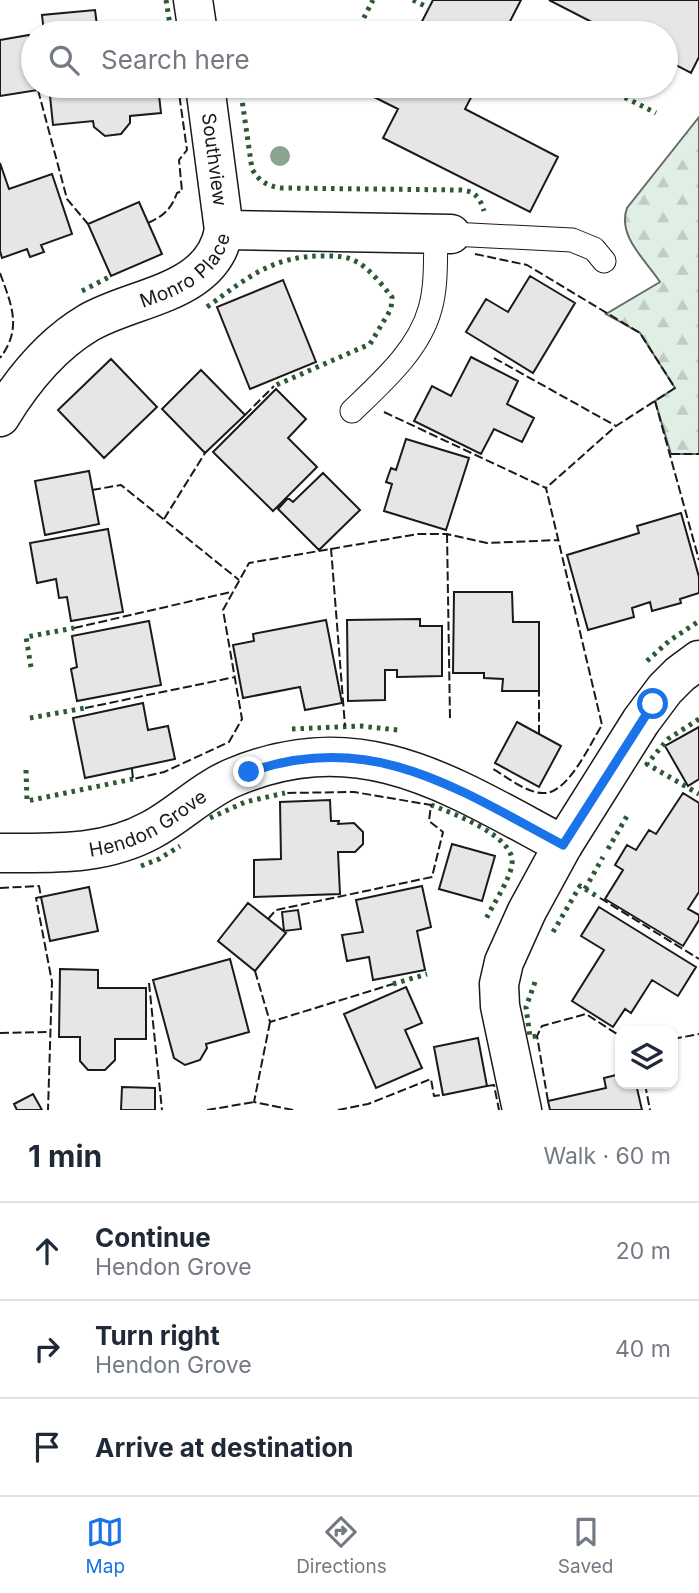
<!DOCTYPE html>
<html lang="en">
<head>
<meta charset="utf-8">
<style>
	:root { --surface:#fff; --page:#f2f2f3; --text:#1f2937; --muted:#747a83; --line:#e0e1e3; --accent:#1a73e8 }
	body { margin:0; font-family:Inter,sans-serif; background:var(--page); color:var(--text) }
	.controls { position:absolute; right:21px; bottom:21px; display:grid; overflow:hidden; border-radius:14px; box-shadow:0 2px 5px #0004 }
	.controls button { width:63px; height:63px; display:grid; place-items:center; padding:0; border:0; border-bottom:2px solid var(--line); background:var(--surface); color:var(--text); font:35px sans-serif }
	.stop { position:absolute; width:21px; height:21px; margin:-16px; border:5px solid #1a73e8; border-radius:50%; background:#fff }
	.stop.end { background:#1a73e8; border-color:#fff; box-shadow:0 2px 7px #0008 }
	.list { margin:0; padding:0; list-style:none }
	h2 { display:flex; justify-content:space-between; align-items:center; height:91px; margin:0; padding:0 28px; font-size:30px }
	h2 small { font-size:23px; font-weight:400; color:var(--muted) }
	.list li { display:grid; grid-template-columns:46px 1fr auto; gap:21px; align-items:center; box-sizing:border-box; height:98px; padding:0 28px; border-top:2px solid var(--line) }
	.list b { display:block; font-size:26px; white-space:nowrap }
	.list p { margin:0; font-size:23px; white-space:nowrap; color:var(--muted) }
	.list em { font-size:23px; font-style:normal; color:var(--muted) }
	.icon { flex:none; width:38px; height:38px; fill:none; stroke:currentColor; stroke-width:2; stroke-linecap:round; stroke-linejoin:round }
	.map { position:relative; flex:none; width:699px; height:1110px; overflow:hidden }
	.search { position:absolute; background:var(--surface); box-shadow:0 2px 5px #0004; left:21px; right:21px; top:21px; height:77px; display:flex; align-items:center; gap:18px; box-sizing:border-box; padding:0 24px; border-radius:38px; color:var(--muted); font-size:26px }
	.sheet { height:385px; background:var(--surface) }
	nav { display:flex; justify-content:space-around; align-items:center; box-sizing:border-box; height:98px; border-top:2px solid var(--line); background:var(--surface); font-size:19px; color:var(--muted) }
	nav a { display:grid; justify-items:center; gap:4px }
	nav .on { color:var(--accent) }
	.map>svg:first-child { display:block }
</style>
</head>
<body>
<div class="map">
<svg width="699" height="1110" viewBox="0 0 699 1110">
	<defs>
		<pattern id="forest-firs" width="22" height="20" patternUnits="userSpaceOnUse" patternTransform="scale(1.75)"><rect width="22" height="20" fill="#e0efe3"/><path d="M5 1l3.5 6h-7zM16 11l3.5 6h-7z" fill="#c0ccc2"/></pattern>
	</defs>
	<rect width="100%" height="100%" fill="#fff"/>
	<!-- forest -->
	<path fill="url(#forest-firs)" stroke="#6a6a6a" stroke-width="2" d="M699 117V454H671L655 401 675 388 640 333 606 314 660 282C645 259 617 236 627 208Z"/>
	<!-- building -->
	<path fill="#e6e6e6" stroke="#1a1a1a" stroke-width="2" d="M433 0H521L504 33H416Z
		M549 0H699V57L691 73 666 60V33H613Z
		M95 10 98 33H44L42 15Z
		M29 35 33 61V86H37L38 90 0 96V40Z
		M49 86H158L161 113 130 116V123L121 134 105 136 94 127 93 121 53 125Z
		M372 86H477L465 109 558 157 530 212 383 138 398 109 368 94Z
		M0 163 9 189 52 174 72 234 41 245 44 252 30 257 27 249 2 258 0 251Z
		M139 202 162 254 111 276 88 224Z
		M530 276 575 303 533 373 466 332 486 299 508 312Z
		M283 280 316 362 250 389 217 307Z
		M471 357 518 381 507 404 534 418 522 442 494 429 481 454 414 421 432 386 451 396Z
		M111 359 157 407 104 458 58 410Z
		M201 370 245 415 205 453 162 409Z
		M276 389 306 419 288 438 317 467 273 511 213 452Z
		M406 439 469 458 446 530 384 511 392 484 386 482 391 468 396 470Z
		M89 471 99 524 45 535 35 481Z
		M323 473 360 510 319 550 278 509 288 498 293 502Z
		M681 513 699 577V593L680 599 681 603 652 611 650 602 632 608 634 617 588 630 567 555 639 533 637 526Z
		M108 529 123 612 71 621 67 597 59 598 56 579 37 583 30 543Z
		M454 592H512L513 622H539V691H502L503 679 484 678V673H453Z
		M420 619V626H442V676L397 677V670H385V700L348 701 347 620Z
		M326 620 342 703 305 710 300 687 243 698 233 645 254 641 253 634Z
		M149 621 161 685 77 701 71 669 77 667 72 636Z
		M143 703 148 730 168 726 175 759 85 778 73 718Z
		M517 722 561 746 539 787 495 763Z
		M699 727V779L688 786 665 746Z
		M683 793 699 803V892L688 909 699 915V920L683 946 605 899 623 870 615 865 627 845 636 850 649 830 656 834Z
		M330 800 331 821H339L338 824 354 823 363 832V844L355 852H338L340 894 254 897V860L281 859 280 802Z
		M452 844 495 856 482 901 439 889Z
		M422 886 431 927 417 931 425 970 373 980 369 957 347 961 342 935 363 932 356 900Z
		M89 887 98 931 50 941 41 897Z
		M248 903 286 933 255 971 218 941Z
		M599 907 696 967 678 996 652 980 631 1013 625 1009 613 1027 572 1001 604 950 581 936Z
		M298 910 301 929 284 931 282 912Z
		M230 959 249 1032 206 1044 207 1048 200 1060 185 1065 174 1058 153 980Z
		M60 969 98 970V988H146V1039H115V1060L105 1070H88L80 1061V1037H59Z
		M406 987 422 1023 405 1030 422 1068 376 1088 344 1014Z
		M478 1038 487 1086 443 1095 434 1047Z
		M620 1074V1084H636L642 1110H550L548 1101 606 1088 604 1078Z
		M122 1087 155 1088V1110H121Z
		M33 1094 42 1110H17L14 1104Z"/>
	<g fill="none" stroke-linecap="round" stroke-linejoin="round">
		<defs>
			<path id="service" d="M451 234 572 240 594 249 604 261
				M352 411C381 383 419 350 430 309 437 285 435 258 436 233"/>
			<g id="minor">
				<path d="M193 0 198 33"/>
				<path id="s1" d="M205 86 224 230"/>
				<path id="s2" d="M0 417C22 381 51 345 88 323 134 296 213 294 224 230L451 234"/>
				<path id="s3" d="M0 853C53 853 103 856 151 830 179 815 202 791 232 778 361 723 452 786 563 845"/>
				<path d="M522 1110 500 1006 499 984 504 962 527 911 563 845 641 721 665 689 680 674 699 660"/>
			</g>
		</defs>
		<!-- service casing -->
		<use href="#service" stroke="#1a1a1a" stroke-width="25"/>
		<!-- minor casing -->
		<use href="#minor" stroke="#1a1a1a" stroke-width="41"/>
		<!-- service -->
		<use href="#service" stroke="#fff" stroke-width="23"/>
		<!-- minor -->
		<use href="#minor" stroke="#fff" stroke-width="38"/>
		<!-- hedge -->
		<path stroke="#2b5a34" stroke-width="5" stroke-dasharray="3.5 5" stroke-linecap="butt" d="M166 0 171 31
			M413 0 429 8
			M233 28V33
			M356 33 373 0
			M240 86 252 169C259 181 267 186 281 188L461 190C475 191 480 198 484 211
			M602 86 656 113
			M82 291 111 276
			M207 307C247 278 273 255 325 256 336 256 347 256 357 262 370 269 382 285 392 297L391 309 370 344 274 386
			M647 661 669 641 699 621
			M31 667 26 637 74 628
			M30 718 85 708
			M699 719 668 739 647 764 699 794
			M292 729 360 726 398 730
			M26 770 27 801 133 779
			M431 805C452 813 516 836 512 864 510 880 493 904 486 919
			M210 818 245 802 285 793
			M608 849 627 816
			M141 866 159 859 180 846
			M585 889 603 857
			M553 932 580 886 600 898
			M535 982 526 1007 530 1037 537 1036
			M393 984 427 974"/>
		<!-- fence -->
		<path stroke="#1a1a1a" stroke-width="2" stroke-dasharray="9 3.5" stroke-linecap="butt" d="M38 90 67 199 88 224
			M148 223C164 216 171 209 177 193L182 191 179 160 187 150 178 86
			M475 254 527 265 640 333 675 388 616 426 546 488
			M0 273C11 304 23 328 0 358
			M494 358 616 426
			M655 401 699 560
			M384 412 546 488 602 725C590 744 567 796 542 793 525 792 507 777 493 769
			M245 415 274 386
			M671 454H699
			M92 490 121 485 239 580
			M164 519 205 453
			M447 534 450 718
			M331 548 345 726
			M74 628 231 592
			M85 708 235 677
			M539 734V691
			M132 769 133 779 164 772 229 742 242 719 223 610 249 563 418 534H447L487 543 559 540
			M0 888 39 886 41 897 36 898 52 982 48 1110
			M600 898 699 959
			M268 919 276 910 432 877 443 832 429 821 431 805 354 792 285 793
			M255 971 270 1022 393 984
			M149 983 162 1110
			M270 1022 254 1102 293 1110
			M0 1033 50 1032
			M673 1039 699 1034
			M645 1084 650 1110
			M487 1086 494 1085 499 1110
			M548 1101 537 1036 542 1026 586 1014 620 1036
			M207 1110 254 1102
			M338 1110 368 1104 431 1079 434 1096 443 1095"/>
	</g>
	<!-- trees -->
	<circle fill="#8aa48f" cx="280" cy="156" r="10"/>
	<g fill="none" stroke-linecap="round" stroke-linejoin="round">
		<!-- route -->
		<path stroke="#1a73e8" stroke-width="9" d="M249 772C372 729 458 789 563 845L653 704"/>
	</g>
	<g text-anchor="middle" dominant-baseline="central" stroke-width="5" stroke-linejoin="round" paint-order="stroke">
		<!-- street labels -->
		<g font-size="19" fill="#1a1a1a" stroke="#fff">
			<text stroke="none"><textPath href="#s1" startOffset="74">Southview</textPath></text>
			<text stroke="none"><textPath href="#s2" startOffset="243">Monro Place</textPath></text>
			<text stroke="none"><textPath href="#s3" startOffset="154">Hendon Grove</textPath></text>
		</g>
	</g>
</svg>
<div class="controls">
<button><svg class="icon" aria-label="layers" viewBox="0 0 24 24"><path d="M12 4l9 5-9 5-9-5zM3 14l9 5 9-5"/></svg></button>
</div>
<div class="stop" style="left:653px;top:704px"></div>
<div class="stop end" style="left:249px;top:772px"></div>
<div class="search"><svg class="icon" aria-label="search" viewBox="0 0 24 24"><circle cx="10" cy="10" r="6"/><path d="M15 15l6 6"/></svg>Search here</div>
</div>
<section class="sheet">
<h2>1 min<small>Walk · 60 m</small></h2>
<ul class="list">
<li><svg class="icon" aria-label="ahead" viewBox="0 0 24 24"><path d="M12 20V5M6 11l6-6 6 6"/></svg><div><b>Continue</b><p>Hendon Grove</p></div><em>20 m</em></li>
<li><svg class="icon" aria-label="right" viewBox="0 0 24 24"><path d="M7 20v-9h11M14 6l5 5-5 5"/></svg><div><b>Turn right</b><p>Hendon Grove</p></div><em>40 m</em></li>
<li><svg class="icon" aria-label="arrive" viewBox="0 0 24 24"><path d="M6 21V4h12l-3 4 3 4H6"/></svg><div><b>Arrive at destination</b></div></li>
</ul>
</section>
<nav>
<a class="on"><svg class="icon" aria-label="map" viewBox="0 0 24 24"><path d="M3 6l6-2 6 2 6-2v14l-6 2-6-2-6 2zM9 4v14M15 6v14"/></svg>Map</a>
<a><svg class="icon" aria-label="directions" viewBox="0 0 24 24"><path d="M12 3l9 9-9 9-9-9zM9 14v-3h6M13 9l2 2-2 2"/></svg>Directions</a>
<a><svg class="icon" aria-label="saved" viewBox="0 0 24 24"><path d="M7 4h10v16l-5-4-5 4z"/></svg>Saved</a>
</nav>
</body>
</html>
